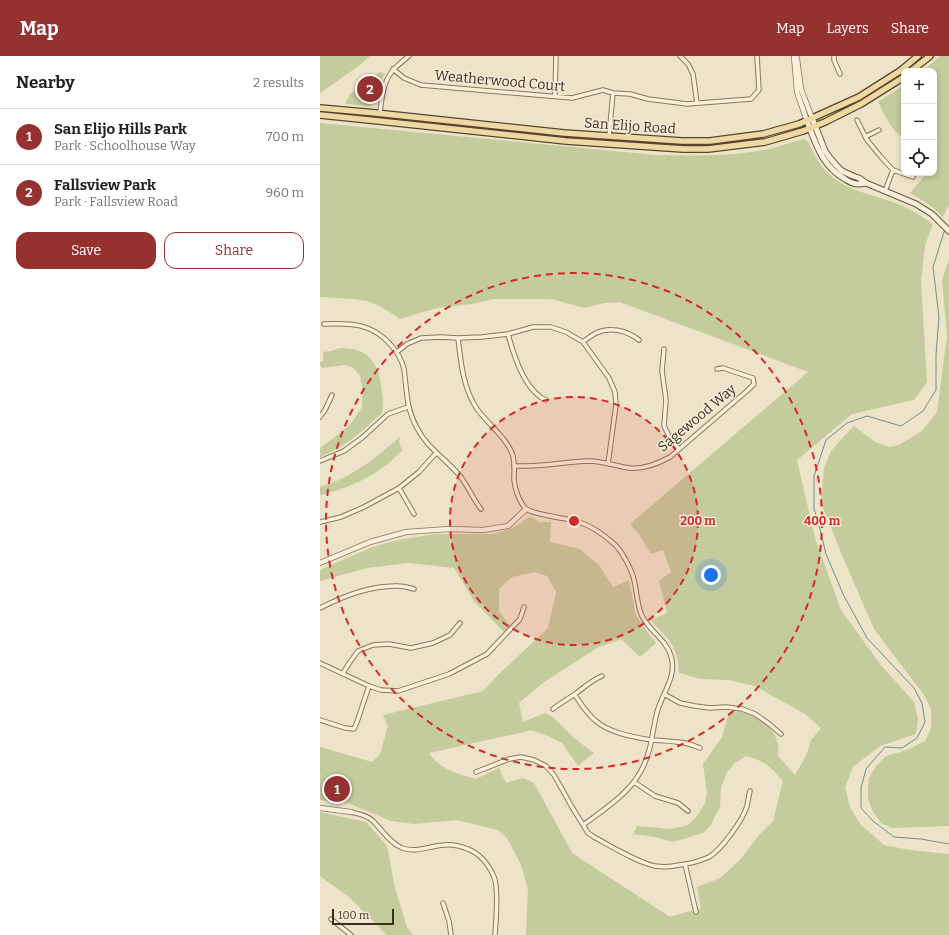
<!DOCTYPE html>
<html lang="en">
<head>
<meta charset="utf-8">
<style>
	:root { --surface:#fff; --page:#f2f2f2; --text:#222; --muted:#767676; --line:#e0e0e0; --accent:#953230 }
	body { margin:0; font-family:Bitter,serif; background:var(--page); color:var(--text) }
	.controls { position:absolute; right:12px; top:12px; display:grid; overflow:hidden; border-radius:8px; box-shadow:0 2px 6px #0003 }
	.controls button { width:36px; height:36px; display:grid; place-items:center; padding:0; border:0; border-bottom:1px solid var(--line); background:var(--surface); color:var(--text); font:20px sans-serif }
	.scale { position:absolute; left:12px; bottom:10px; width:62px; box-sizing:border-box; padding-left:4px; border:2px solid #3a2d21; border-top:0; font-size:11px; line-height:14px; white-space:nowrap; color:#3a2d21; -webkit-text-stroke:3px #f5edd8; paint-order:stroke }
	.you { position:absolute; left:391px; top:519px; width:14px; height:14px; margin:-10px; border:3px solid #fff; border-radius:50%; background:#1a73e8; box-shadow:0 0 0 6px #1a73e833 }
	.badge { display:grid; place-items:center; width:26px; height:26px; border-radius:50%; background:var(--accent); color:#fff; font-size:13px; font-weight:700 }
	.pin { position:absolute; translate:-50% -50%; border:2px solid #fff; box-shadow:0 1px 4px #0006 }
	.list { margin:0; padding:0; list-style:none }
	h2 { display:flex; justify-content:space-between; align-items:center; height:52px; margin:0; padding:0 16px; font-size:17px }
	h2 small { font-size:13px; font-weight:400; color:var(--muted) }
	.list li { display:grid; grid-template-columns:26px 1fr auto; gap:12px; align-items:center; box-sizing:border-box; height:56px; padding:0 16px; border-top:1px solid var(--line) }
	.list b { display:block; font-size:15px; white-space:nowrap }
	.list p { margin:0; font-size:13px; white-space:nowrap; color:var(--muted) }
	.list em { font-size:13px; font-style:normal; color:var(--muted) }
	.actions { display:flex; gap:8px; padding:12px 16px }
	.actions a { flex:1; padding:9px 0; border:1px solid var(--accent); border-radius:12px; text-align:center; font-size:14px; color:var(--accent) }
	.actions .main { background:var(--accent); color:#fff }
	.icon { flex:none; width:22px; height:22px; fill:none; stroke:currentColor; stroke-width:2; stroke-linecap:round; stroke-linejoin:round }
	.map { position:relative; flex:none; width:629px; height:879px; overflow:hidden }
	header { display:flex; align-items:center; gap:24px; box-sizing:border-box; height:56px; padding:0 20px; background:var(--accent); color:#fff }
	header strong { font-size:19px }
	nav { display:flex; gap:22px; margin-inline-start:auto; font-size:14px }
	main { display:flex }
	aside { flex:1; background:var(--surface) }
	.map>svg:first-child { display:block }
</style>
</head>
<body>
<header>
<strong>Map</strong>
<nav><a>Map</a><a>Layers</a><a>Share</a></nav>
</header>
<main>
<aside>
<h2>Nearby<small>2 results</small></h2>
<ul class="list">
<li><span class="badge">1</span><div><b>San Elijo Hills Park</b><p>Park · Schoolhouse Way</p></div><em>700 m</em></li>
<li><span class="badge">2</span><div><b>Fallsview Park</b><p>Park · Fallsview Road</p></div><em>960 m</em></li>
</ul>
<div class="actions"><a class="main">Save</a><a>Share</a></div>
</aside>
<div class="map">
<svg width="629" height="879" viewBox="0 0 629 879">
	<rect width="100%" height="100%" fill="#ede3c8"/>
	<!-- green -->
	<path fill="#c4cb9c" d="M0 0H50L40 9 0 37Z
		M620 0H629V150C625 154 626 156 623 161 614 151 602 144 590 137L607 117H614V106L617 101 614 99V15H603Z
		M61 16 65 18 62 22 60 35 54 33V37L52 43 53 48 50 50 26 48 25 46 28 43 30 37 38 34 41 36V34L39 31 54 19Z
		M584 29V82C571 75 565 59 558 46Z
		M0 67 336 99C373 100 412 100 449 93 461 90 472 86 484 83 491 87 491 93 495 100 501 110 508 119 518 125 533 135 552 139 570 145 585 150 600 159 613 168L605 189 601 227 607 326 594 344 532 358 477 404 495 482 521 554 560 608 594 646 598 662 596 678 560 690 533 711 525 731 530 751 540 768 564 789 590 794 629 798V879H206L208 833 201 809 187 782 178 774 137 764 94 768 71 765 28 747 0 744V691L52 706 60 698 68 670 63 659 163 635 180 617 228 572 236 536 227 520 215 516 192 521 179 533V555L190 570 184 576 154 545 134 512 89 507 47 512 0 525V514L50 492 70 486 90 482 115 478H173C186 475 198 471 208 461H211L220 466H231L230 486 260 493 279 509 293 531 309 524 316 559 324 571 336 587 320 601 301 583 277 592 224 626 199 647 203 666 225 657 234 662 254 682 274 697 258 710 242 687 228 680 211 674 205 676 162 685 109 697C121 714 137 718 156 723L179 712 186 727 203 722 214 727 252 797 350 861 381 852 377 831 400 822 420 804 439 779 453 765 463 725C449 709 446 706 426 700L415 707 407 716 401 732 400 751 390 770 383 777 353 786 335 781 313 778 317 770 350 773 368 769 377 760 385 747 387 737 383 708 402 681 409 656C413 656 418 655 422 656 442 661 462 677 458 700L475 719 486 700 491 684 501 672 485 658 435 630 409 624 381 623 359 617C358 612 359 607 357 602 354 586 341 575 330 564L347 557 339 525 351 516 343 494 331 498 318 477 310 468 488 316 354 266 299 246 284 247 265 252 231 243H174L151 248 117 252 80 263C70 256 59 249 47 245 33 242 14 242 0 241Z
		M629 204V770L572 772 562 768 553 756 548 743V732L549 722 557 709 566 700 587 694 605 685 611 672V653L604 639 554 573 524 504 501 447 504 412 511 395 526 378 534 370 555 386 569 391 579 389 602 375 617 356 627 280 622 224Z
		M19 292C50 291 60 309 62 337 63 343 64 353 61 358 58 361 54 364 51 367 36 381 20 393 0 401V392L23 375 33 365 42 351V329L39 318 32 311 24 309 2 312 0 309V306L3 305V296L11 295Z
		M81 380C78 386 79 389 83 394 76 400 70 407 62 412 44 425 22 434 0 439V431C35 420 54 403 81 380Z
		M0 756 46 766 67 790 75 832 87 871 93 879H67L29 841 0 820Z"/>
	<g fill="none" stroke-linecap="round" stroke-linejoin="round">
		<!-- stream -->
		<path stroke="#6f9089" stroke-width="1" d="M625 173 613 211 619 261 616 299V334L603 355 581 370 547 360 527 367 506 384 494 420V453L500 473 506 498 523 538 547 582 594 632 602 647 605 666 597 682 582 692 565 691 546 713 541 732V752L553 765 574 781 601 783 629 788"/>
		<defs>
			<path id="minor" d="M360 0 368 8 373 18 377 47
				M514 0V4L520 18
				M73 13 84 22 101 29 252 42 283 34 293 37 310 38 328 43 367 48 431 43 439 34 437 0
				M235 40 236 0
				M60 57C62 41 63 25 74 13 79 8 84 4 89 0
				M537 64 547 84 561 101 573 114 593 121
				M289 80 293 37
				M545 81 559 74
				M565 135 573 114
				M4 268C31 267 52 267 71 289 77 296 82 304 84 313 87 335 86 352 97 372 107 392 126 403 140 420 148 430 153 443 161 453
				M188 278C193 297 202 326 218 339 220 341 223 343 226 344
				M138 282C141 307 143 332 157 353 167 367 188 383 193 400 195 409 194 415 194 424 195 433 199 445 205 452 212 459 248 462 259 466 271 470 283 478 293 487 301 493 312 514 314 524 317 536 317 549 322 560 329 575 346 583 351 600 357 619 344 635 338 653 333 668 333 685 327 701 317 733 289 750 263 769
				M263 286C267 283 272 279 276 277 290 270 308 275 319 284
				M344 293 342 315 346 344 344 370 350 382 359 393
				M77 296 87 288 101 282 121 281 138 282 162 281 188 278 213 271H231L246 276 263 286 289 322 295 336 296 349 288 408
				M0 361 5 354 12 339
				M0 405 24 395 43 381 68 358 88 351
				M195 410C220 411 244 406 269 405 282 405 296 410 309 412 323 414 337 408 350 401L428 334 434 328 433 322 403 312 397 313
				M79 432 94 458
				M0 466 21 461 44 451 79 432 99 416 116 397
				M0 552C24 540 51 529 79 530 84 530 89 532 94 533
				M0 607 49 630 61 634 78 635 129 618 167 598 200 563 204 551
				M23 617 30 606 38 595 53 589 69 588 91 592 113 587 130 579 140 567
				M344 638 360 647 375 650 390 652 406 651 422 653 435 658 448 667 461 678
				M255 639C261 648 267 658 276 665 289 677 314 681 331 684 344 685 356 685 369 688 373 689 377 691 380 692
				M233 653C240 647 248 643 255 638 265 631 270 625 282 620
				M0 664 25 672 34 673 37 666 49 630
				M156 716 189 703 201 701 214 704 226 710 234 719 252 751 268 777 274 781C291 790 316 806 335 810 343 811 351 811 359 809 369 808 380 805 389 801 401 794 423 764 427 750 428 745 429 739 430 735
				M314 726 335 740 358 747 368 755
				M31 756C39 758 47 759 53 765 62 774 70 787 82 792 97 797 109 790 124 789 132 788 140 790 148 793 160 798 169 809 174 821 179 833 176 865 175 879
				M365 808 376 856
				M123 847 129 865 131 879
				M11 863 31 879"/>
			<path id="tertiary" d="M474 0 477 36 487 65
				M476 0 477 3 481 33 492 62
				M0 507 50 486 86 476 129 473 163 474 188 470 206 453
				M0 752 31 756"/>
			<path id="secondary" d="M492 62 505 95 510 102 516 109 522 115 533 120 539 122 546 127 565 135 596 148 612 158 629 175
				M487 65C496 88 502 110 525 123 533 128 536 129 546 127"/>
			<path id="primary" d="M591 15 610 0
				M0 52 56 57 244 77 362 85H390L443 78 479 68 539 41 580 15 598 0
				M0 59 49 64 246 85 363 93H388L445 86 483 75 505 66 541 48 584 21"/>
		</defs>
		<!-- minor casing -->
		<use href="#minor" stroke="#89765e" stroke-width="5.5"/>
		<!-- tertiary casing -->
		<use href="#tertiary" stroke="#89765e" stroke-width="6"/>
		<!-- secondary casing -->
		<use href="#secondary" stroke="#6a5741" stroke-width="7"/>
		<!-- primary casing -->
		<use href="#primary" stroke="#574431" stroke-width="8"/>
		<!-- minor -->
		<use href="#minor" stroke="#f8f0db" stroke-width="3.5"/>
		<!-- tertiary -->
		<use href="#tertiary" stroke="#f8f0db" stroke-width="4.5"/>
		<!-- secondary -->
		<use href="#secondary" stroke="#f8f0db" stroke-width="5"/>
		<!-- primary -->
		<use href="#primary" stroke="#eed9a2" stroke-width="5.5"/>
	</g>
	<!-- distance rings -->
	<circle cx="254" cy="465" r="124" fill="#d62828" fill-opacity=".12"/>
	<g fill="none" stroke="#d62828" stroke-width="2" stroke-dasharray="7 5">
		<circle cx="254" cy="465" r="124"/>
		<circle cx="254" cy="465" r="248"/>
	</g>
	<g text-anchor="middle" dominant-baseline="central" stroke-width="3" stroke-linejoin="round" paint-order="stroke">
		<!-- street labels -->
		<g font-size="14" fill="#3a2d21" stroke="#f5edd8">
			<text transform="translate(180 25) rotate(5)">Weatherwood Court</text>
			<text transform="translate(310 70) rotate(4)">San Elijo Road</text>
			<text transform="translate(377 362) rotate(-40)">Sagewood Way</text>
		</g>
	</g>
	<circle cx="254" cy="465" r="6" fill="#d62828" stroke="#f5edd8" stroke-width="2"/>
	<g font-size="12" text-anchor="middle" font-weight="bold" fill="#d62828" stroke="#f5edd8" stroke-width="3" stroke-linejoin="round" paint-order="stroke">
		<text x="378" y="469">200 m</text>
		<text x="502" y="469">400 m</text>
	</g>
</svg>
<div class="controls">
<button>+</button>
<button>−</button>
<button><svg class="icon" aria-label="locate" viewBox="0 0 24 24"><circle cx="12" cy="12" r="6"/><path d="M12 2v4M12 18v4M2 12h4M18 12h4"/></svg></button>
</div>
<div class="scale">100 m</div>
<div class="you"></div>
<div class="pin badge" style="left:17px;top:733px">1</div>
<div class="pin badge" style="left:50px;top:33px">2</div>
</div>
</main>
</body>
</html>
